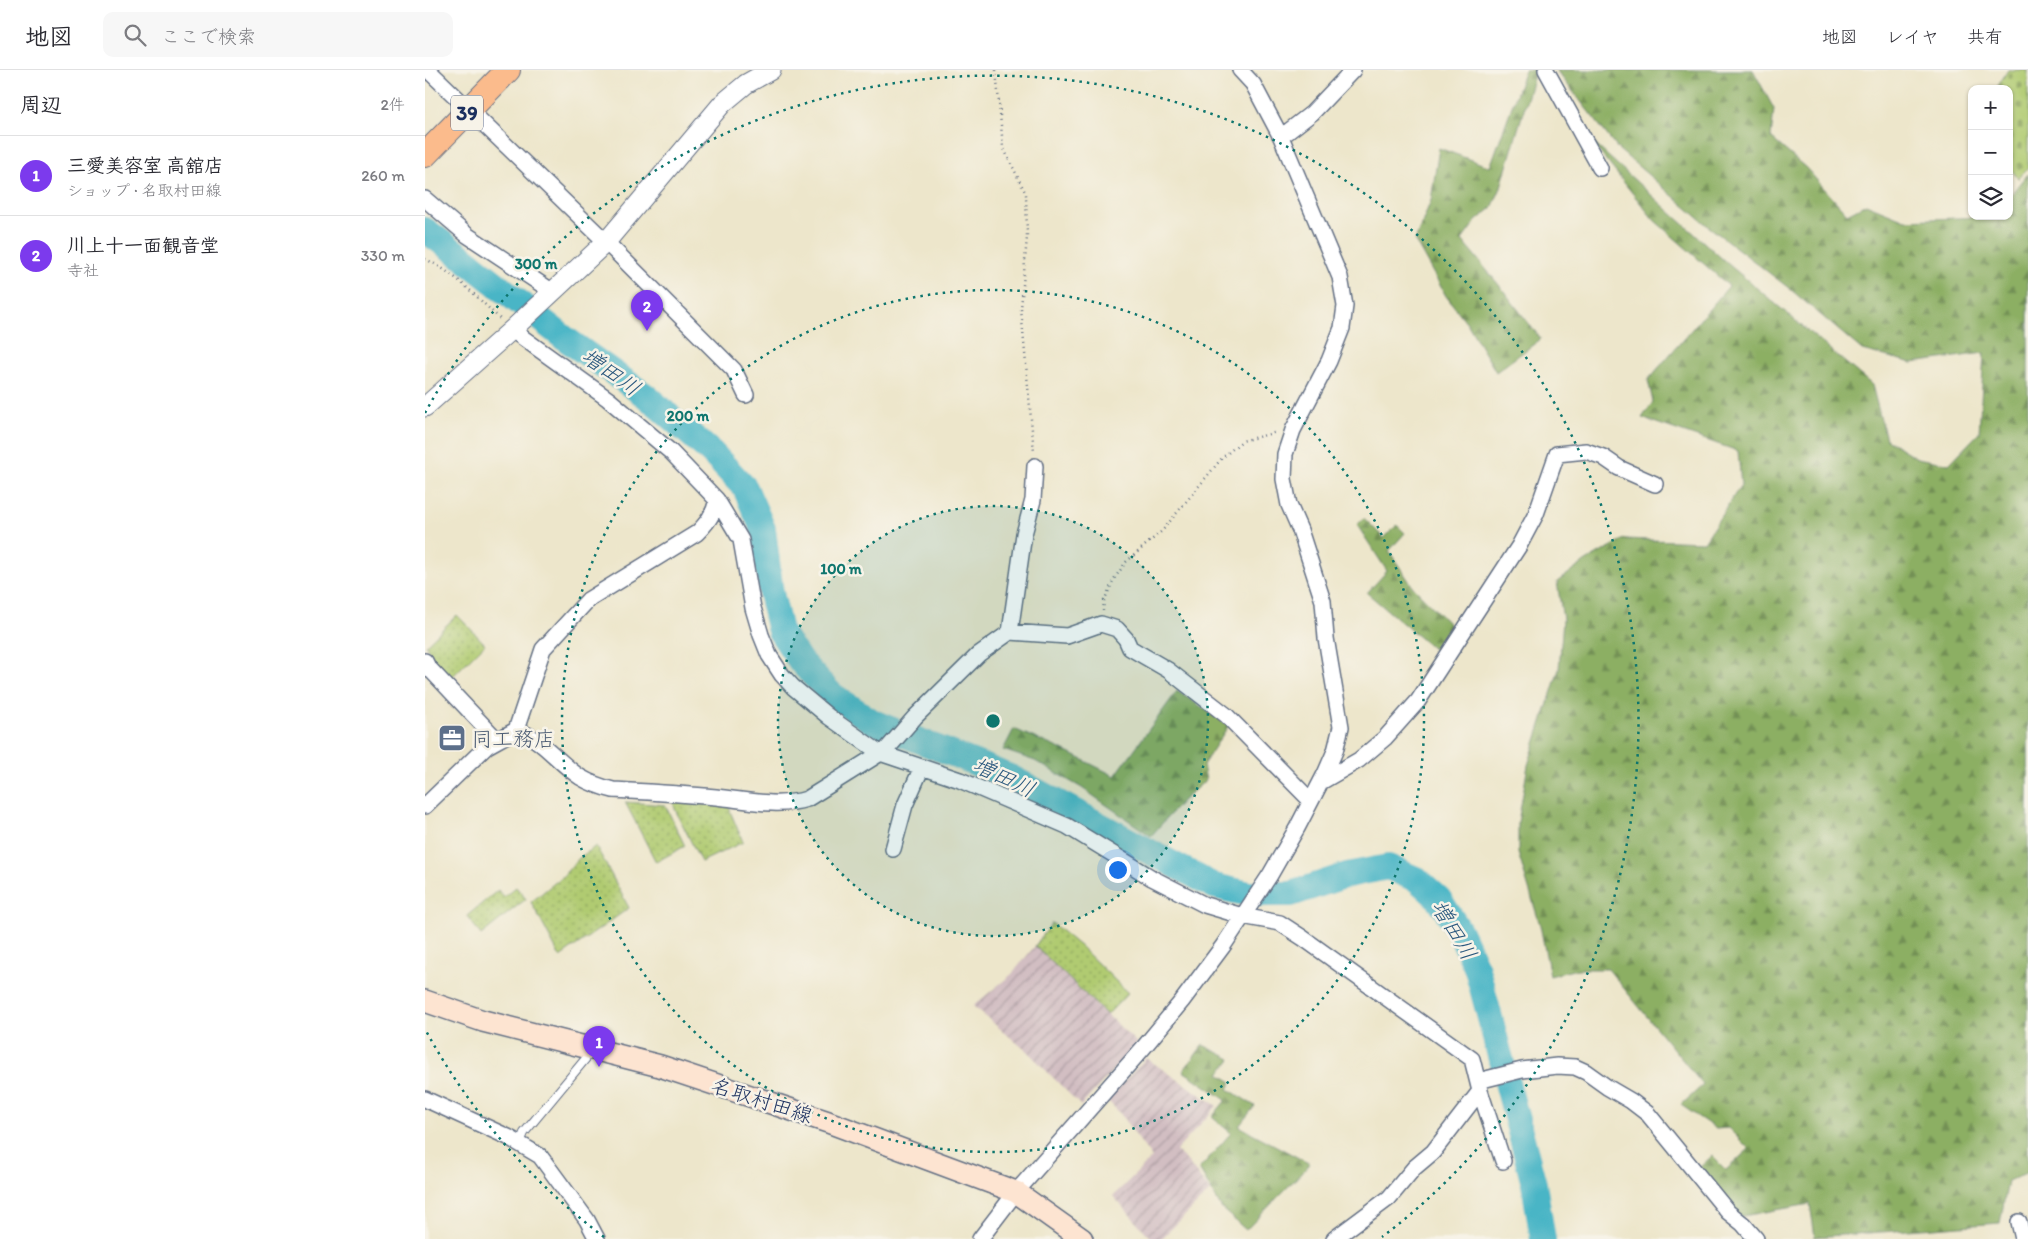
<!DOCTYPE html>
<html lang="ja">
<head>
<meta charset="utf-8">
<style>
	:root { --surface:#fff; --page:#f7f7f7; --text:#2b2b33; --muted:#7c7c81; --line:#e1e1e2; --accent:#7c3aed }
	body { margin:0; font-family:Itim,"Klee One",sans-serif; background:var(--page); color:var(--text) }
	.controls { position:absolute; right:15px; top:15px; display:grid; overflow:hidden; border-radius:10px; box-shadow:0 1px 4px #0004 }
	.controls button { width:45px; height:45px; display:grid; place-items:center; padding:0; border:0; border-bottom:1px solid var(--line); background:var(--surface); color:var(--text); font:25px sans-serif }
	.you { position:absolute; left:692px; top:799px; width:18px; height:18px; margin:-12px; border:4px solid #fff; border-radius:50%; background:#1a73e8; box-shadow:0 0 0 8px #1a73e833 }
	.badge { display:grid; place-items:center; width:32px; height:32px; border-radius:50%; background:var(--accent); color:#fff; font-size:16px; font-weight:700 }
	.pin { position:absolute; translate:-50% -41px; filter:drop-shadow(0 1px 2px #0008) }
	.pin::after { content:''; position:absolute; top:26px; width:18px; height:15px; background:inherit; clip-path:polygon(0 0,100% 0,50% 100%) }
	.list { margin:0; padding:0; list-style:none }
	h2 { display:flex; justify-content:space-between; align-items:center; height:65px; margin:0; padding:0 20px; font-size:21px }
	h2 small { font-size:16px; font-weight:400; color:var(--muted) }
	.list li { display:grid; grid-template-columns:32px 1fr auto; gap:15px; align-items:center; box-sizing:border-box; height:80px; padding:0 20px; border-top:1px solid var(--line) }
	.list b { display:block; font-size:19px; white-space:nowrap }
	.list p { margin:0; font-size:16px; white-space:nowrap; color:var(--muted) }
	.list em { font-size:16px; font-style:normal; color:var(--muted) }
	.icon { flex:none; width:28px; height:28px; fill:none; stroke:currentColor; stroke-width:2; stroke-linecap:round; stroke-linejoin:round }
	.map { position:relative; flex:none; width:1603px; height:1169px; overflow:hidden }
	header { display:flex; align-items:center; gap:30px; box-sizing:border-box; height:70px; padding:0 25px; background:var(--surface); border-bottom:1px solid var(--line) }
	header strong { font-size:24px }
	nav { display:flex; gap:28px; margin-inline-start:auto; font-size:18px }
	.search { width:350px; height:45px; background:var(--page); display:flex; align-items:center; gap:12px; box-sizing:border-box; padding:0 18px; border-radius:10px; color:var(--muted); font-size:19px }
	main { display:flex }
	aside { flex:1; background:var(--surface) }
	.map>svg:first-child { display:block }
</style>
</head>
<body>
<header>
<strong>地図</strong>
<div class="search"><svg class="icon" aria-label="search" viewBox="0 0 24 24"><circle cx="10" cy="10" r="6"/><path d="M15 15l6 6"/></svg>ここで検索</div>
<nav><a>地図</a><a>レイヤ</a><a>共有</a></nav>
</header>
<main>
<aside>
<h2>周辺<small>2件</small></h2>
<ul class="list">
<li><span class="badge">1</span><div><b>三愛美容室 高舘店</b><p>ショップ · 名取村田線</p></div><em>260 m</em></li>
<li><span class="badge">2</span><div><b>川上十一面観音堂</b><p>寺社</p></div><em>330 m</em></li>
</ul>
</aside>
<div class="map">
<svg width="1603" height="1169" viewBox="0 0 1603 1169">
	<defs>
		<pattern id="industrial-furrows" width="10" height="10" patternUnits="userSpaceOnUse" patternTransform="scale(1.25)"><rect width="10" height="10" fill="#d2bec2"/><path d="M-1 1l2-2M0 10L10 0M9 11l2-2" fill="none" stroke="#aa9ba1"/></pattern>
		<pattern id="grass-dots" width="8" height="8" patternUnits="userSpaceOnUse" patternTransform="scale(1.25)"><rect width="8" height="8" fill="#b0cb71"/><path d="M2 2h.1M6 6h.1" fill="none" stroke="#8ea560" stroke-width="1.8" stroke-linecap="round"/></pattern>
		<pattern id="forest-firs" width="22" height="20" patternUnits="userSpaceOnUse" patternTransform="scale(1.25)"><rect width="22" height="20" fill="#8caf63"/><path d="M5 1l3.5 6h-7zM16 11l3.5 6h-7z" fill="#728f55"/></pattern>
		<pattern id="cemetery-stones" width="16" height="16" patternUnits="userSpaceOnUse" patternTransform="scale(1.25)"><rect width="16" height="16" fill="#b0cb71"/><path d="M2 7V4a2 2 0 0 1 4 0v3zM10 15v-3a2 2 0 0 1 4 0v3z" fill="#8ea560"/></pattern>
	</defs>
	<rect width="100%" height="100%" fill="#f7f3e8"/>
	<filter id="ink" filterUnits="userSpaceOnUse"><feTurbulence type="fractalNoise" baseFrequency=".02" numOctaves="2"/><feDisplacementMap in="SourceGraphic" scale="10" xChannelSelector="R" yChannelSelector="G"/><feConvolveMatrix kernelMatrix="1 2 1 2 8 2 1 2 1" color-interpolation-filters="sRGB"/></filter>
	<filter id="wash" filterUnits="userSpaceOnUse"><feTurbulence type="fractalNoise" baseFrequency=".0096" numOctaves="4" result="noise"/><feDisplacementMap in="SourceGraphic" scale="20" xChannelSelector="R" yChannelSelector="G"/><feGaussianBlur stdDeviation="1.12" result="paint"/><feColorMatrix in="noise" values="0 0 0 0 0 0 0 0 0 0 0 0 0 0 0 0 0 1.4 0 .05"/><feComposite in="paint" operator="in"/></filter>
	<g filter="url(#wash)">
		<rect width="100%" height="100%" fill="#ede6cb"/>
		<!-- industrial -->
		<path fill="url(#industrial-furrows)" d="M610 876 712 973 656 1036 604 983 548 936 587 904Z
			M721 988 792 1036 751 1081 762 1091 785 1121 736 1169H727L688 1126 727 1088 694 1042 682 1030Z"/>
		<!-- grass -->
		<path fill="url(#grass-dots)" stroke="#667d68" d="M32 545 60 574 26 608 12 596 1 575Z
			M248 731 305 737V741L318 772 276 792 250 739Z
			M200 732 240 735 260 776 231 792Z
			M171 776 204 838 135 887 106 832 138 806 154 788Z
			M91 817 101 829 56 865 42 846 73 820 79 827Z
			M627 853 656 877 703 923 682 945 610 876Z"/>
		<!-- forest -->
		<path fill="url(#forest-firs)" stroke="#546f60" d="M1100 0H1109L1110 2 1075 120 1067 138 1051 151 1037 170 1074 215 1116 269 1071 302 1042 253 1021 226 990 171 1006 130 1014 78 1065 97Z
			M1131 0H1328L1349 39 1346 68 1381 98 1422 144 1441 134 1480 150 1584 146V128L1603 104V1102L1583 1111 1575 1153 1390 1167 1385 1134 1312 1147 1273 1099 1287 1086 1301 1100 1324 1079 1303 1058 1291 1059 1256 1035 1278 1015 1183 899H1152L1125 906 1115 855 1093 783V752L1103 695 1134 599 1138 549 1132 512 1161 491 1199 469 1279 472 1316 415 1313 381 1217 348 1228 332 1223 310 1304 216 1229 150 1164 69 1302 193 1447 315 1461 369 1492 388 1524 394 1554 363 1559 283 1487 293 1437 280 1365 219 1283 156 1193 79Z
			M939 448 959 468 972 455 980 463 964 481 988 517 1029 559 1014 584 942 523 962 501 932 455Z
			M752 621 804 655 778 695 781 710 757 731 726 766 657 718 610 691 578 680 589 659 642 682 690 706Z
			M778 975 806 989 794 1004 807 1012 803 1019 830 1036 814 1056 885 1094 821 1160 797 1139 774 1099 806 1063 787 1047 801 1030 758 1001Z"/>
		<!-- cemetery -->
		<path fill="url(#cemetery-stones)" stroke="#667d68" d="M1583 0H1603V97L1593 109 1584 96V19H1571Z"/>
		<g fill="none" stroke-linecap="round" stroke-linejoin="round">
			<!-- river -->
			<path stroke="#49b5c6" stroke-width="26" d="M0 160 37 187 138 267 221 326 287 383 320 418 338 459 346 523 355 561 376 592 406 624 448 652 585 707 789 816 824 824H866L922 805 963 797 993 810 1014 829 1034 860 1052 899 1109 1114 1118 1169"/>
		</g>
	</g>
	<g filter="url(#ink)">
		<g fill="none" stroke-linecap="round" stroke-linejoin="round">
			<defs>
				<path id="service" d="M95 1073 99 1063 167 981"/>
				<path id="minor" d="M3 0 181 172 309 300 321 325
					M1121 0 1175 98
					M856 67 887 43 928 0
					M0 129 42 165 128 222
					M292 430 316 470 328 538 336 565 344 585 357 605 368 617 404 647 455 683 535 710 642 756 727 808 780 835 817 846 855 853 878 868 1047 989 1055 1021 1008 1082 989 1098 964 1128 909 1169
					M585 562 599 464 608 430 610 396
					M0 591 3 597 72 670
					M91 660C117 668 132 692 155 707 165 713 176 717 188 720 222 722 257 724 291 727 321 730 353 738 382 729L462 679 490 647 554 584 585 562 642 566 676 554 692 559 701 569 705 578 743 600 801 645 886 731
					M896 712 934 690 960 668 993 631 1094 476 1111 444 1132 384 1161 381 1178 387 1194 398 1230 414
					M0 736 62 676 91 660 118 579 163 530 272 463C282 453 289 444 292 430L246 382 183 329 87 260
					M468 779 480 735 497 697
					M1053 1011 1097 1000 1132 996 1150 997 1161 1002 1182 1017 1206 1031 1223 1044 1303 1142 1318 1154 1331 1169
					M1055 1021 1078 1091
					M0 1029 83 1067 115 1086 162 1150 172 1169
					M1594 1152 1598 1169
					M555 1169 591 1122 719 977 757 931 798 876 845 805 872 758 900 704 910 681 916 657 901 568 898 531 875 460 864 435 859 409 860 384 868 360 904 291 917 258 920 236 915 207 856 67 828 14 815 0"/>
				<path id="tertiary" d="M0 337 91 256 181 172 297 34 321 14 346 0"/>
				<path id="secondary" d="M0 931 58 951 235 996 403 1052 591 1122 657 1169"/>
				<path id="primary" d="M0 85 83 0"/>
			</defs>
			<!-- service casing -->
			<use href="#service" stroke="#646f84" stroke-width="10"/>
			<!-- minor casing -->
			<use href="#minor" stroke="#646f84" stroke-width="18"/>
			<!-- tertiary casing -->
			<use href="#tertiary" stroke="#646f84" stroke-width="21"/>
			<!-- secondary casing -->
			<use href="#secondary" stroke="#646f84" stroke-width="24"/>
			<!-- primary casing -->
			<use href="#primary" stroke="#646f84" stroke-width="26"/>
			<!-- path -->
			<path stroke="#646f84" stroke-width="2.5" stroke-dasharray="1 4" stroke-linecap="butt" d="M571 0 578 77 601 124 602 167 596 239 609 382
				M0 189C29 202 52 227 75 249
				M678 541 679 531 689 509 701 492 737 461 797 388 817 371 852 362"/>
			<!-- service -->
			<use href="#service" stroke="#fff" stroke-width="8"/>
			<!-- minor -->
			<use href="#minor" stroke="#fff" stroke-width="15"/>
			<!-- tertiary -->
			<use href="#tertiary" stroke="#fff" stroke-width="19"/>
			<!-- secondary -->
			<use href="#secondary" stroke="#fde4d1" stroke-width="21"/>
			<!-- primary -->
			<use href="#primary" stroke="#fbbb8c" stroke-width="24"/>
		</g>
	</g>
	<!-- distance rings -->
	<circle cx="568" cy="651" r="215" fill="#0f766e" fill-opacity=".12"/>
	<g fill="none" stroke="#0f766e" stroke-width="2.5" stroke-dasharray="2.5 5">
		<circle cx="568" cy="651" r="215"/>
		<circle cx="568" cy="651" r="431"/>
		<path d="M179 1167A646 646 0 0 1 0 959M0 343A646 646 0 1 1 957 1167"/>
	</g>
	<!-- icons -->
	<defs>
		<symbol id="office-square" viewBox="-11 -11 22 22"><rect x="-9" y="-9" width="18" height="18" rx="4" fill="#5c6f8a" stroke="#f7f3e8"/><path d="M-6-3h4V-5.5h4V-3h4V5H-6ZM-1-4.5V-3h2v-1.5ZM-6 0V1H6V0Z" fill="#fff"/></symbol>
	</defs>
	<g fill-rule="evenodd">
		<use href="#office-square" x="11" y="652" width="32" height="32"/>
	</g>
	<g text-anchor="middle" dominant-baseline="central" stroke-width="5" stroke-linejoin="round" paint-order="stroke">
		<!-- shield labels -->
		<rect fill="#f7f3e8" stroke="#5d6a87" stroke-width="1" x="26" y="25.5" width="32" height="35" rx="4"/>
		<g font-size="20" font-weight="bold" fill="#1b2f5e">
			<text x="42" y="43">39</text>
		</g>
		<!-- service labels -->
		<g font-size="21" fill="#4e5e75" stroke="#f7f3e8" text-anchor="start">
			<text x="46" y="668">同工務店</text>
		</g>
		<!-- street labels -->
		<g font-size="21" fill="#1b2f5e" stroke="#f7f3e8">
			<text transform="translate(337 1030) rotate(18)">名取村田線</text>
		</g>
		<!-- water labels -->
		<g font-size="22" font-style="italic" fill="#29577d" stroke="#f7f3e8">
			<text transform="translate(186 302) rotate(35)">増田川</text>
			<text transform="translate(579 707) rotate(25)">増田川</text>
			<text transform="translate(1029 860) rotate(59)">増田川</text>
		</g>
	</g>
	<circle cx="568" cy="651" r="8" fill="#0f766e" stroke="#f7f3e8" stroke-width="2.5"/>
	<g font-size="15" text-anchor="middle" font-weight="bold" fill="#0f766e" stroke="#f7f3e8" stroke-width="5" stroke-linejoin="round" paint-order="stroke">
		<text x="111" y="199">300 m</text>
		<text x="263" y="351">200 m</text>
		<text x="416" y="504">100 m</text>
	</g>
</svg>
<div class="controls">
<button>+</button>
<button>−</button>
<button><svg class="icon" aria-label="layers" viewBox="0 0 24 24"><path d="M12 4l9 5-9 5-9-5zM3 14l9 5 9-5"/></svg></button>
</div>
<div class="you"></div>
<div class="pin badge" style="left:174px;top:997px">1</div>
<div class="pin badge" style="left:222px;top:261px">2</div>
</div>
</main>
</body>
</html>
